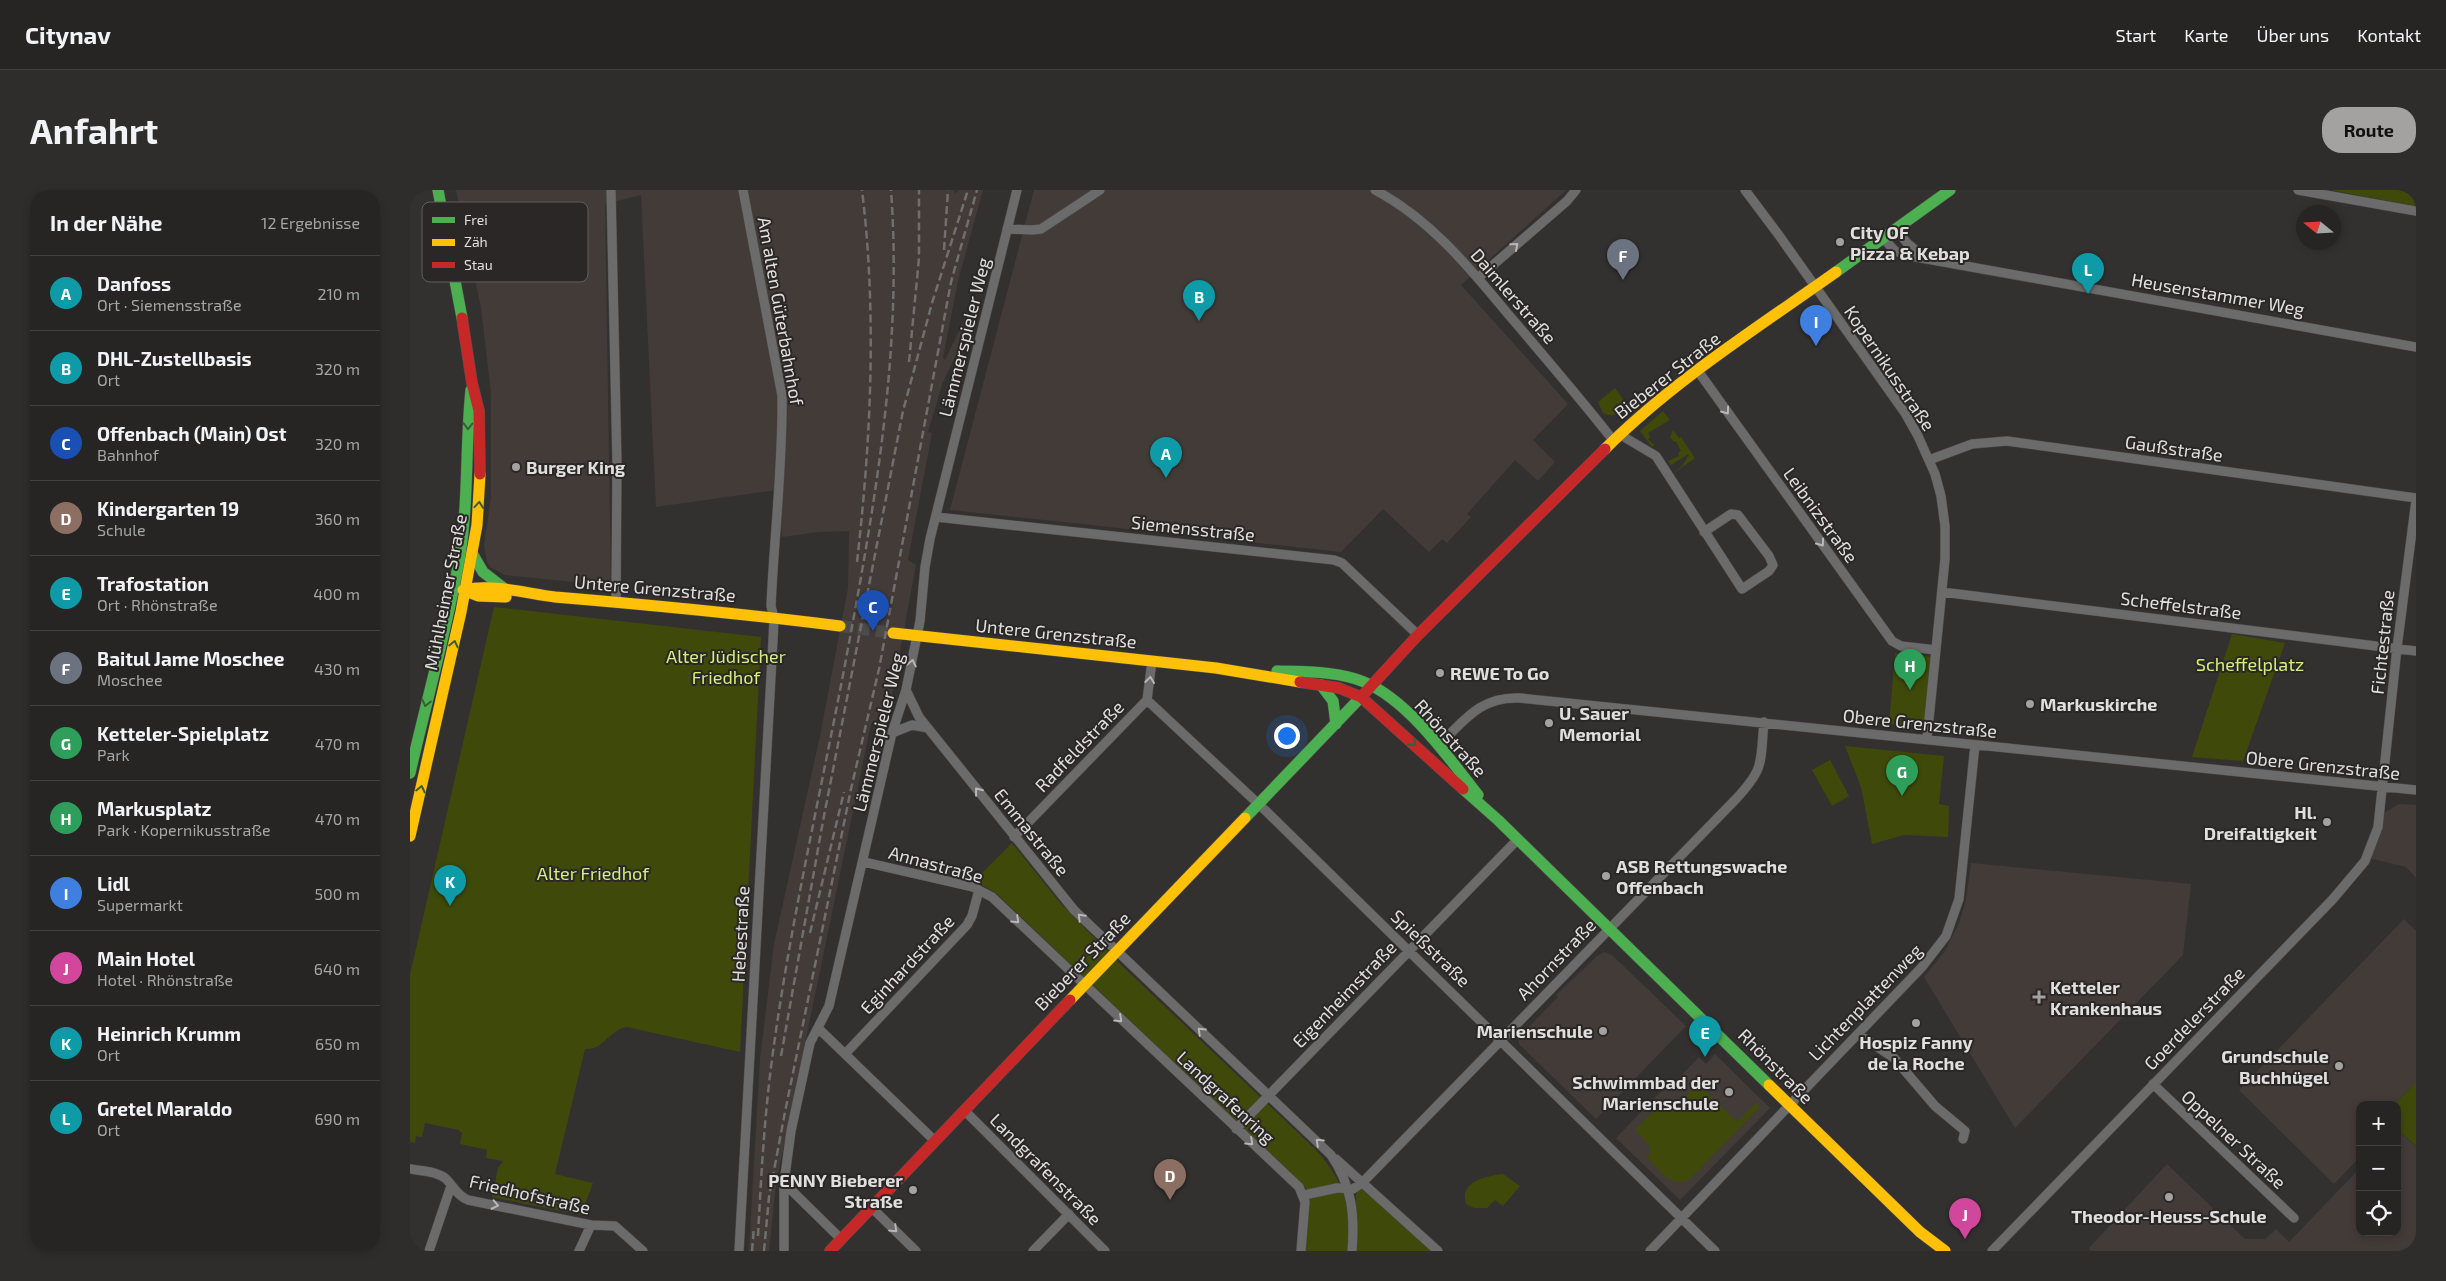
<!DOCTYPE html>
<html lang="de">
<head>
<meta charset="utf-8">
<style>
	:root { --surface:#262524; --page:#2e2d2c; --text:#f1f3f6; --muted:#a4a5a6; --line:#424241; --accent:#a4a2a1 }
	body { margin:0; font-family:"Exo 2",sans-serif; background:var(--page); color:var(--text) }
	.controls { position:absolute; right:15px; bottom:15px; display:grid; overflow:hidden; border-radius:10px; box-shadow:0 2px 8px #0003 }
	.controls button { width:45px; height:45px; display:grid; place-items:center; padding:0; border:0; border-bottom:1px solid var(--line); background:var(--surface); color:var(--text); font:25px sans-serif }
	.compass { position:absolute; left:1886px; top:15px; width:45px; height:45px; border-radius:50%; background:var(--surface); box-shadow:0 2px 8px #0003; rotate:288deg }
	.you { position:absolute; left:876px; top:545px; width:18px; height:18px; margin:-12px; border:4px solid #fff; border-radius:50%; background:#1a73e8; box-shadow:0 0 0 8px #1a73e833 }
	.badge { display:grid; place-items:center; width:32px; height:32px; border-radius:50%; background:var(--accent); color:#fff; font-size:16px; font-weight:700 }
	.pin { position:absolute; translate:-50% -41px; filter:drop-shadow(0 1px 2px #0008) }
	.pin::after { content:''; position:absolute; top:26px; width:18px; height:15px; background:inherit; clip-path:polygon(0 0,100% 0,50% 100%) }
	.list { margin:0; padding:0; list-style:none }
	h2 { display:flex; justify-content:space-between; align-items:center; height:65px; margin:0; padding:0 20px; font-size:21px }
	h2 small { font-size:16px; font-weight:400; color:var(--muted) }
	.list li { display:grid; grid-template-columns:32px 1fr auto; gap:15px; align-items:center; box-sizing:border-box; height:75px; padding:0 20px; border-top:1px solid var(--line) }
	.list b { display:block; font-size:19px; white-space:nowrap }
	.list p { margin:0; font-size:16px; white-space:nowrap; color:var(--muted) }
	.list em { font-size:16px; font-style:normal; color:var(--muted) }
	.icon { flex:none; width:28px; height:28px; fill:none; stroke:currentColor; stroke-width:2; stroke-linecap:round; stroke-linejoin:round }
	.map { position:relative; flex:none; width:2006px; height:1061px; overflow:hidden; border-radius:20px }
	header { display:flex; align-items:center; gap:30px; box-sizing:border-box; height:70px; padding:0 25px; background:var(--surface); border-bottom:1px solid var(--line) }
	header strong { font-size:24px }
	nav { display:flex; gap:28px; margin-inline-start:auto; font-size:18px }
	.intro { display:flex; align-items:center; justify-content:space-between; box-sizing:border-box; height:120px; padding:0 30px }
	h1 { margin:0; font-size:35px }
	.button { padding:12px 22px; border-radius:20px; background:var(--accent); color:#111; font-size:18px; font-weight:700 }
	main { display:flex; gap:30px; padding:0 30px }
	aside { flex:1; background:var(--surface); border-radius:20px; box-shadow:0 2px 8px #0003 }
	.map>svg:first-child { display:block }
</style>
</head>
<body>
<header>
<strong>Citynav</strong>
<nav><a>Start</a><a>Karte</a><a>Über uns</a><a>Kontakt</a></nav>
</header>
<div class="intro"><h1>Anfahrt</h1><a class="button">Route</a></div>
<main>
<aside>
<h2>In der Nähe<small>12 Ergebnisse</small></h2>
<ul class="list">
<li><span class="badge" style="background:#0f9aa8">A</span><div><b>Danfoss</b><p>Ort · Siemensstraße</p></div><em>210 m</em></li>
<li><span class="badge" style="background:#0f9aa8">B</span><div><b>DHL-Zustellbasis</b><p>Ort</p></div><em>320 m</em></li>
<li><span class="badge" style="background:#1a4fb4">C</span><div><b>Offenbach (Main) Ost</b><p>Bahnhof</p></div><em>320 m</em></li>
<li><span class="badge" style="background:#8d6e63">D</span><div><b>Kindergarten 19</b><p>Schule</p></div><em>360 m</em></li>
<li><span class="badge" style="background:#0f9aa8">E</span><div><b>Trafostation</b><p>Ort · Rhönstraße</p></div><em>400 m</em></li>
<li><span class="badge" style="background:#6b7280">F</span><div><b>Baitul Jame Moschee</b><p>Moschee</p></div><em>430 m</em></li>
<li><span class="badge" style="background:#2e9e5b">G</span><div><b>Ketteler-Spielplatz</b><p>Park</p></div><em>470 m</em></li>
<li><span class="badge" style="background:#2e9e5b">H</span><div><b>Markusplatz</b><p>Park · Kopernikusstraße</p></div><em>470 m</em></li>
<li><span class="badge" style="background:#3f7fe0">I</span><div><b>Lidl</b><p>Supermarkt</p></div><em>500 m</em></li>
<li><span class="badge" style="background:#d1479c">J</span><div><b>Main Hotel</b><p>Hotel · Rhönstraße</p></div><em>640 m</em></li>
<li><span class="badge" style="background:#0f9aa8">K</span><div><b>Heinrich Krumm</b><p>Ort</p></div><em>650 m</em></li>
<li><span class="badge" style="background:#0f9aa8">L</span><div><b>Gretel Maraldo</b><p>Ort</p></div><em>690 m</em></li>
</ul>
</aside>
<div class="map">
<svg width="2006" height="1061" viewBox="0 0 2006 1061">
	<rect width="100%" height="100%" fill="#333130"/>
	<!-- built -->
	<path fill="#433b37" d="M46 0H544L545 4 548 0H573L548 91 533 168 535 170 554 131 560 135 533 192 518 242 522 243 498 370 506 375 479 520 461 534 366 994 359 1061H339L350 869 364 754 410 546 438 398 439 341 409 342 372 347 367 300 246 317 231 5 195 14 201 396 95 385 80 377 77 372 74 356 81 307V203L71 118Z
		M624 0H1156L1051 95 1158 214 1123 250 1145 272 1128 291 1105 270 1057 324 1061 327 1037 353 1032 349 1019 362 973 319 931 362 540 320Z
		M1989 614 2006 615V688L1996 677 1959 668 1974 623Z
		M1561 673 1781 694 1773 765 1605 938 1514 787 1535 761 1549 733 1556 710Z
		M1994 729 2006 741V892L1984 915H1950V967L1924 994 1829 900Z
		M1194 762 1202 765 1276 836 1186 929 1109 854V847L1148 807 1146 805 1187 766Z
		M1305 864 1360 918 1270 1010 1206 948 1260 892 1263 894 1289 867 1296 874Z
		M1987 939 2006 957V1061H1680L1679 1058 1757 974 1835 1049H1855L1866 1039 1879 1052 1950 978V1042H1987Z"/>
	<!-- green -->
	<path fill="#3f4a0a" d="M1920 0H2006V16Z
		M1205 198 1217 215C1209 223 1205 228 1193 223L1188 212Z
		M1253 221 1260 230 1238 243 1240 247 1238 249 1243 254H1245L1242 257 1230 241Z
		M1263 240 1269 248 1271 247 1285 268 1261 285 1272 276 1279 265 1278 264 1261 275 1258 271 1269 266 1268 263 1271 261 1266 251 1264 252 1260 247Z
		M84 417 351 447 330 862 217 837C198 840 195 860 175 859L145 984 183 993 171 1025 82 1007 88 978 93 971 76 968 77 960 50 954 52 943 49 940 15 933 12 947 6 946 5 953 0 952V785Z
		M1822 444 1875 453 1833 571 1782 567Z
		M1485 463 1521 467 1514 537 1479 534Z
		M1435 556 1534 566 1529 614 1539 616 1538 647 1494 645 1462 654 1451 597Z
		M1420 570 1439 606 1422 616 1402 580Z
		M602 653 651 714 710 774 905 959C935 993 942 1016 937 1061H894L899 1012 896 998 586 703 567 692 569 686Z
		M2006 892V956L1987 939V915H1984Z
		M1288 894 1327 932 1346 913 1350 917 1280 989C1261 1000 1249 979 1237 967L1241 963 1239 960 1241 957 1225 940 1250 915 1271 911Z
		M1093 984 1110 996 1093 1016 1085 1010 1077 1018H1064L1056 1014C1049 991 1077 986 1093 984Z
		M953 998 1022 1061H946C948 1049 944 1007 947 1001Z"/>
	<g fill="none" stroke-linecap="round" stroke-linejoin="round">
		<!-- primary-tunnel -->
		<path stroke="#4d4b4a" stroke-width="12" stroke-dasharray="12 6" stroke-linecap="butt" d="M430 436 483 443"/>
		<defs>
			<path id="street" d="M201 0 207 274 206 411
				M965 0C1020 29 1059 77 1098 124 1134 166 1169 207 1203 250
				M1335 0 1368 44 1495 223 1508 246 1525 284 1531 306 1535 336V369L1517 549
				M1888 0 2006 21
				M597 39 622 40 631 39 690 0
				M1486 39 1497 53 1515 68
				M1473 48 1485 61 1500 66 2006 157
				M1068 88 1157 11 1166 0
				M1288 181 1482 451 1491 456 1526 460
				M1209 244 1246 266 1332 399 1359 381 1363 375 1359 366 1328 325 1321 324 1294 342
				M1519 270 1562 254 1597 251 2006 308
				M526 327 924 370 932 373 1008 445
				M1532 402 2006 461
				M496 500 509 527 664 720 921 965C942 996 945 1025 942 1061
				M737 510 857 622 1305 1061
				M737 510 742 471
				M482 543 502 535 518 538
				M1028 556C1054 531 1070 506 1110 508L2006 600
				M604 647 737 510
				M454 672 563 697 582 707 889 997 895 1012 891 1061
				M408 838 525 951
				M1448 844 1484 868 1525 916 1555 941 1553 949
				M435 864 557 735 562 726 569 700
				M1743 894 1884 1028
				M554 920 695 1061
				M826 939 1108 649
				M926 969 1028 1061
				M0 979C11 981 26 981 35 988 44 996 46 1005 58 1010L181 1035 205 1036 233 1061
				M374 993 431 1049
				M894 1005 927 998 943 999 953 992 1325 610C1355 578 1350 574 1354 532
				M461 1017 506 1061
				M19 1061 41 996
				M169 1061 181 1035
				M329 1061 363 450 364 428 361 416C364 347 373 275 372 206L333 0
				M374 1061V993L381 941 400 853 419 816 482 543 496 500 510 431 515 377 520 349 607 0
				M623 1061 659 1024
				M1240 1061 1512 777 1536 746 1549 709 1565 555
				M1582 1061 1923 709 1955 671 1968 637 1987 458 2006 310"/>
			<path id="fast" d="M28 0 52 128
				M1426 82 1540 0
				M62 363 73 382 95 399
				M867 481C895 482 928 481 954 492 998 510 1039 568 1068 605
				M911 495 923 511 926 534
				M0 583C16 513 36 442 49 371 59 314 55 257 61 200
				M1053 599 1088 630 1359 895
				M835 628 951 507"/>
			<path id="slow" d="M1195 259C1263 191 1347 138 1426 82
				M53 400 68 406 96 407
				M55 400C82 393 118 404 145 407 241 415 335 424 430 436
				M483 443 806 478 890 492
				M0 646 51 422 67 335 70 284
				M660 810 835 628
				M1359 895 1510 1042 1535 1061"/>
			<path id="jam" d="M52 128 62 193 69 221 70 284
				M890 492 929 498 951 507 1053 599
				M951 507 1008 445 1195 259
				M420 1061 660 810"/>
		</defs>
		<!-- street casing -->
		<use href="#street" stroke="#4e4d4c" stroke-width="10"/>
		<!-- fast casing -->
		<use href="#fast" stroke="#4e4d4c" stroke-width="12"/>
		<!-- slow casing -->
		<use href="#slow" stroke="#4e4d4c" stroke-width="12"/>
		<!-- jam casing -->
		<use href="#jam" stroke="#4e4d4c" stroke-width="12"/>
		<!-- street -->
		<use href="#street" stroke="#6c6b6b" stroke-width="9"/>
		<!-- fast -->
		<use href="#fast" stroke="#4caf50" stroke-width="11"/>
		<!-- slow -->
		<use href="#slow" stroke="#ffc107" stroke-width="11"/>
		<!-- jam -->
		<use href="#jam" stroke="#c62828" stroke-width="11"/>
		<!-- rail -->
		<path stroke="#706f6f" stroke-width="2.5" stroke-dasharray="8 4" stroke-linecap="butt" d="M534 60 538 0
			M499 172 509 68V0
			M447 372C461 249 467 124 452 0
			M400 743 434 602
			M371 866 413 631 493 221 522 113 558 0
			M348 1046C351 989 354 933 361 877 378 745 408 615 433 485 463 325 493 164 481 0
			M342 1061 344 1037
			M354 1061 359 1007 375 922 441 599 469 479 541 92 567 0"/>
	</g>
	<!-- one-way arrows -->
	<defs><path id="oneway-chevron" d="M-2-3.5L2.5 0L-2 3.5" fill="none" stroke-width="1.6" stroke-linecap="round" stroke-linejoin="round" transform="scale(1.25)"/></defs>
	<g stroke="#b8b6b6">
		<use href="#oneway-chevron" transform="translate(1105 56) rotate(-41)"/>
		<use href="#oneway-chevron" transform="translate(1316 221) rotate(54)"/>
		<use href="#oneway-chevron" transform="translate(1411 353) rotate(54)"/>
		<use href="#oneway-chevron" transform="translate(502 473) rotate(-78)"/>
		<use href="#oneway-chevron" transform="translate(740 490) rotate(-83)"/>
		<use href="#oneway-chevron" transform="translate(568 601) rotate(-128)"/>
		<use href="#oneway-chevron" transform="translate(671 727) rotate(-135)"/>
		<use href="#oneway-chevron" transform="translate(606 730) rotate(44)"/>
		<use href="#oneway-chevron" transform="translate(709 829) rotate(43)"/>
		<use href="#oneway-chevron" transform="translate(791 841) rotate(-136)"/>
		<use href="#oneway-chevron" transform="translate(840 952) rotate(43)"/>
		<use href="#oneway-chevron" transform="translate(909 952) rotate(-137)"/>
		<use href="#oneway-chevron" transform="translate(85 1015) rotate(12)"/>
		<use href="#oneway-chevron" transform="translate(484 1039) rotate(44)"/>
	</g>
	<g stroke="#385d37">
		<use href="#oneway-chevron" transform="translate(58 236) rotate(91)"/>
		<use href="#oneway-chevron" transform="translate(69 315) rotate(-85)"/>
		<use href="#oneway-chevron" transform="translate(44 454) rotate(-77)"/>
		<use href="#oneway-chevron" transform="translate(16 513) rotate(103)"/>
		<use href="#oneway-chevron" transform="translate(1003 553) rotate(43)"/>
		<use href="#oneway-chevron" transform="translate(11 599) rotate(-77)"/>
	</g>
	<!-- markers -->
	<g fill="#a4a2a1" stroke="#2a2726" stroke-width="2">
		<circle cx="1430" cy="52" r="5"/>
		<circle cx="106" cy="277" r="5"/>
		<circle cx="1030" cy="483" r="5"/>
		<circle cx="1620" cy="514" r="5"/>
		<circle cx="1139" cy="533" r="5"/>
		<circle cx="1917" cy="632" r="5"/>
		<circle cx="1196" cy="686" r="5"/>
		<path d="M1626.5 799.5h5v5h5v5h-5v5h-5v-5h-5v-5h5z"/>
		<circle cx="1506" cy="833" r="5"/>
		<circle cx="1193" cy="841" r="5"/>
		<circle cx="1929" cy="876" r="5"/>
		<circle cx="1319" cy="902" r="5"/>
		<circle cx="503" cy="1000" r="5"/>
		<circle cx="1759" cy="1007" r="5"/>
	</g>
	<g text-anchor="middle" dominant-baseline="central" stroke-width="4" stroke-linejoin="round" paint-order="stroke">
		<!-- poi labels -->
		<g font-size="18" font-weight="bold" fill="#e1dfde" stroke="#2a2726" text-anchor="start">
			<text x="1440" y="42">City OF<tspan x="1440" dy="21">Pizza &amp; Kebap</tspan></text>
			<text x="116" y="277">Burger King</text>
			<text x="1040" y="483">REWE To Go</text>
			<text x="1630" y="514">Markuskirche</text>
			<text x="1149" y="523">U. Sauer<tspan x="1149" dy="21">Memorial</tspan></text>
			<text x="1907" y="622" text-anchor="end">Hl.<tspan x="1907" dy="21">Dreifaltigkeit</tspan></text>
			<text x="1206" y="676">ASB Rettungswache<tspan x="1206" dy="21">Offenbach</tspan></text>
			<text x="1640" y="797">Ketteler<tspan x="1640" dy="21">Krankenhaus</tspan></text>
			<text x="1183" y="841" text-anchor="end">Marienschule</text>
			<text x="1506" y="852" text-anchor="middle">Hospiz Fanny<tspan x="1506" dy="21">de la Roche</tspan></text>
			<text x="1919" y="866" text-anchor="end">Grundschule<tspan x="1919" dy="21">Buchhügel</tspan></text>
			<text x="1309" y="892" text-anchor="end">Schwimmbad der<tspan x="1309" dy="21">Marienschule</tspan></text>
			<text x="493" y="990" text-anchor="end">PENNY Bieberer<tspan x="493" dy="21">Straße</tspan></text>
			<text x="1759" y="1026" text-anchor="middle">Theodor-Heuss-Schule</text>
		</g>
		<!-- street labels -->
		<g font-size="18" fill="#e1dfde" stroke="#2a2726">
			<text transform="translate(1808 104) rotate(10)">Heusenstammer Weg</text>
			<text transform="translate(1104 106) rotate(49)">Daimlerstraße</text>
			<text transform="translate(371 121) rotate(80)">Am alten Güterbahnhof</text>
			<text transform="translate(554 147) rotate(-76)">Lämmerspieler Weg</text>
			<text transform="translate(1480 178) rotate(56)">Kopernikusstraße</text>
			<text transform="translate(1257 185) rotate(-38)">Bieberer Straße</text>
			<text transform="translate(1764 258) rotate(8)">Gaußstraße</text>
			<text transform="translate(1411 325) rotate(54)">Leibnizstraße</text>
			<text transform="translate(783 338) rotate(6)">Siemensstraße</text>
			<text transform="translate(245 398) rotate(5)">Untere Grenzstraße</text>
			<text transform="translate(35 402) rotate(-79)">Mühlheimer Straße</text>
			<text transform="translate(1771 415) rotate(7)">Scheffelstraße</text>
			<text transform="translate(646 443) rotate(6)">Untere Grenzstraße</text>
			<text transform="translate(1972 452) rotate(-84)">Fichtestraße</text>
			<text transform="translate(1510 533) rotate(6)">Obere Grenzstraße</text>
			<text transform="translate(468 542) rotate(-76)">Lämmerspieler Weg</text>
			<text transform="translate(1041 548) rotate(48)">Rhönstraße</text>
			<text transform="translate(669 556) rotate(-46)">Radfeldstraße</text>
			<text transform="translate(1913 575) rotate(6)">Obere Grenzstraße</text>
			<text transform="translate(622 642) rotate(51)">Emmastraße</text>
			<text transform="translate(526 674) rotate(15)">Annastraße</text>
			<text transform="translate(330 744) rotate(-87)">Hebestraße</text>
			<text transform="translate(1021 758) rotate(44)">Spießstraße</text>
			<text transform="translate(1146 769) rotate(-46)">Ahornstraße</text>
			<text transform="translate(672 771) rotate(-46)">Bieberer Straße</text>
			<text transform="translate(497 774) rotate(-47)">Eginhardstraße</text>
			<text transform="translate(934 804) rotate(-46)">Eigenheimstraße</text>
			<text transform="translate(1455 812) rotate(-46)">Lichtenplattenweg</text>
			<text transform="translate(1784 828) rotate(-46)">Goerdelerstraße</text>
			<text transform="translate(1366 876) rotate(45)">Rhönstraße</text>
			<text transform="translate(816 907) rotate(43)">Landgrafenring</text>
			<text transform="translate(1824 949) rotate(43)">Oppelner Straße</text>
			<text transform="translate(636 979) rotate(45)">Landgrafenstraße</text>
			<text transform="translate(120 1004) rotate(13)">Friedhofstraße</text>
		</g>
		<!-- park labels -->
		<g font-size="18" fill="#d3f07a" stroke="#2a2726">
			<text x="316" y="466">Alter Jüdischer<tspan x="316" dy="21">Friedhof</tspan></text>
			<text x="1840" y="474">Scheffelplatz</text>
			<text x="183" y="683">Alter Friedhof</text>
		</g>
	</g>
	<!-- legend -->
	<rect x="12" y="12" width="166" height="80" rx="8" fill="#2a2726" stroke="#615e5d" stroke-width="1"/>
	<rect x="22" y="27" width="23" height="6" fill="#4caf50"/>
	<rect x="22" y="49" width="23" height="7" fill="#ffc107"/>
	<rect x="22" y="72" width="23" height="6" fill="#c62828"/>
	<g font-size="14" fill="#e1dfde">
		<text x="54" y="35">Frei</text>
		<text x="54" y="57">Zäh</text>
		<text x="54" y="80">Stau</text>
	</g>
</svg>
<div class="controls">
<button>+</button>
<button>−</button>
<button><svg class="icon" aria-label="locate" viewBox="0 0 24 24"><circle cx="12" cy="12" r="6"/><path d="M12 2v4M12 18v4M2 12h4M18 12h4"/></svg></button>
</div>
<svg class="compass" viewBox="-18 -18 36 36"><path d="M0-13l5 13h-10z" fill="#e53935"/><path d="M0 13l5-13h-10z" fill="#a4a5a6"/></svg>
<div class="you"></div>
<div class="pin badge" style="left:756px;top:288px;background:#0f9aa8">A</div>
<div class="pin badge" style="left:789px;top:131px;background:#0f9aa8">B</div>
<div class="pin badge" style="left:463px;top:441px;background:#1a4fb4">C</div>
<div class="pin badge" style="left:760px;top:1010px;background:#8d6e63">D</div>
<div class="pin badge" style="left:1295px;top:867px;background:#0f9aa8">E</div>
<div class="pin badge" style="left:1213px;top:90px;background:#6b7280">F</div>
<div class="pin badge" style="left:1492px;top:606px;background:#2e9e5b">G</div>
<div class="pin badge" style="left:1500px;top:500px;background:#2e9e5b">H</div>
<div class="pin badge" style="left:1406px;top:156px;background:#3f7fe0">I</div>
<div class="pin badge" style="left:1555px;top:1049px;background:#d1479c">J</div>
<div class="pin badge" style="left:40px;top:716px;background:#0f9aa8">K</div>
<div class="pin badge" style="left:1678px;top:104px;background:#0f9aa8">L</div>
</div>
</main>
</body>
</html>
